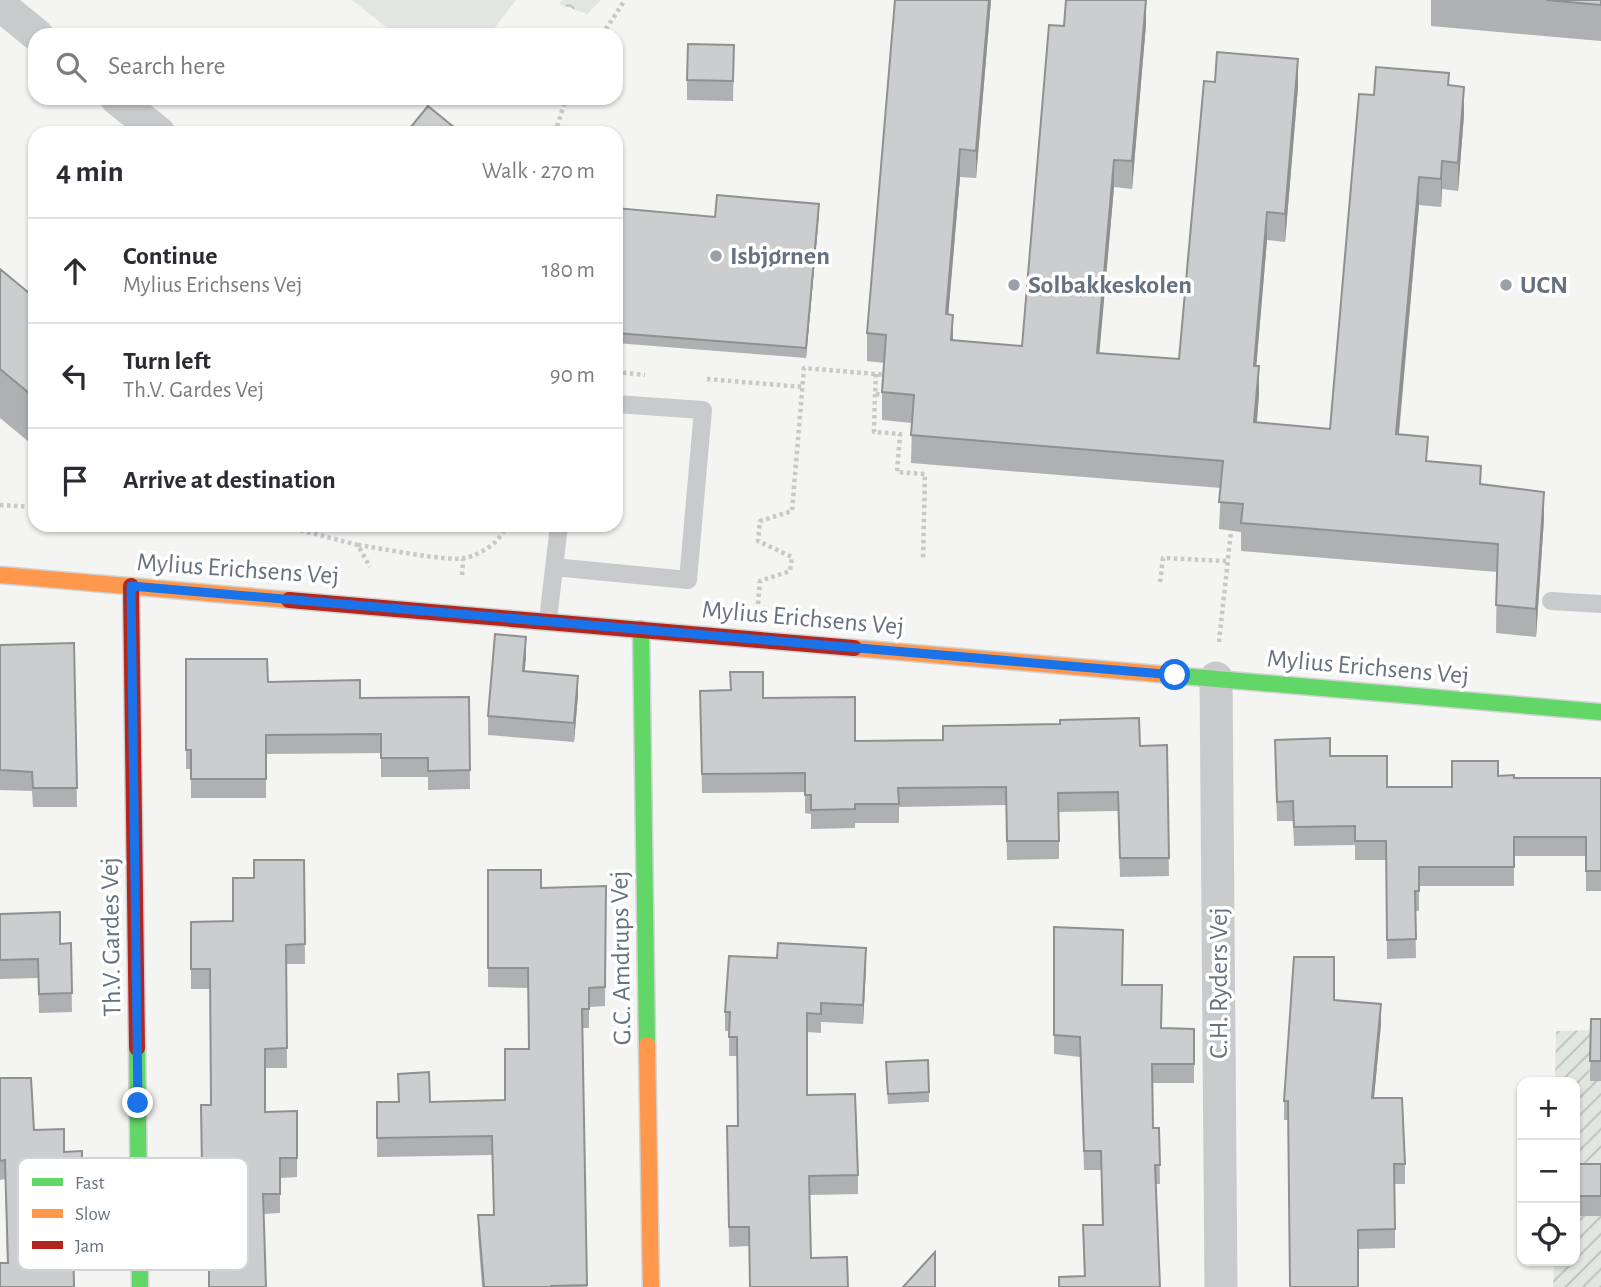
<!DOCTYPE html>
<html lang="en">
<head>
<meta charset="utf-8">
<style>
	:root { --surface:#fff; --page:#f2f2f3; --text:#2b2b33; --muted:#7c7c81; --line:#e1e1e2 }
	body { margin:0; font-family:"Alegreya Sans",sans-serif; background:var(--page); color:var(--text) }
	.controls { position:absolute; right:21px; bottom:21px; display:grid; overflow:hidden; border-radius:14px; box-shadow:0 2px 5px #0004 }
	.controls button { width:63px; height:63px; display:grid; place-items:center; padding:0; border:0; border-bottom:2px solid var(--line); background:var(--surface); color:var(--text); font:35px sans-serif }
	.stop { position:absolute; width:21px; height:21px; margin:-16px; border:5px solid #1a73e8; border-radius:50%; background:#fff }
	.stop.end { background:#1a73e8; border-color:#fff; box-shadow:0 2px 7px #0008 }
	.list { margin:0; padding:0; list-style:none }
	h2 { display:flex; justify-content:space-between; align-items:center; height:91px; margin:0; padding:0 28px; font-size:30px }
	h2 small { font-size:23px; font-weight:400; color:var(--muted) }
	.list li { display:grid; grid-template-columns:46px 1fr auto; gap:21px; align-items:center; box-sizing:border-box; height:105px; padding:0 28px; border-top:2px solid var(--line) }
	.list b { display:block; font-size:26px; white-space:nowrap }
	.list p { margin:0; font-size:23px; white-space:nowrap; color:var(--muted) }
	.list em { font-size:23px; font-style:normal; color:var(--muted) }
	.icon { flex:none; width:38px; height:38px; fill:none; stroke:currentColor; stroke-width:2; stroke-linecap:round; stroke-linejoin:round }
	.map { position:relative; flex:none; width:1601px; height:1287px; overflow:hidden }
	.search { position:absolute; background:var(--surface); box-shadow:0 2px 5px #0004; left:28px; top:28px; width:595px; height:77px; display:flex; align-items:center; gap:18px; box-sizing:border-box; padding:0 24px; border-radius:21px; color:var(--muted); font-size:26px }
	.panel { position:absolute; background:var(--surface); box-shadow:0 2px 5px #0004; left:28px; top:126px; width:595px; height:406px; border-radius:21px }
	.map>svg:first-child { display:block }
</style>
</head>
<body>
<div class="map">
<svg width="1601" height="1287" viewBox="0 0 1601 1287">
	<defs>
		<pattern id="forest-crowns" width="20" height="18" patternUnits="userSpaceOnUse" patternTransform="scale(1.75)"><rect width="20" height="18" fill="#e2e6e1"/><path d="M2 6a3 3 0 1 1 6 0M12 15a3 3 0 1 1 6 0" fill="none" stroke="#bbbfbc"/></pattern>
		<pattern id="garden-furrows" width="10" height="10" patternUnits="userSpaceOnUse" patternTransform="scale(1.75)"><rect width="10" height="10" fill="#e2e6e1"/><path d="M-1 1l2-2M0 10L10 0M9 11l2-2" fill="none" stroke="#bbbfbc"/></pattern>
	</defs>
	<rect width="100%" height="100%" fill="#f4f4f3"/>
	<!-- green -->
	<path fill="#e2e6e1" d="M352 0H516L489 35H396Z"/>
	<!-- forest -->
	<path fill="url(#forest-crowns)" d="M562 0H601L587 14 559 4Z"/>
	<!-- garden -->
	<path fill="url(#garden-furrows)" d="M1601 1030V1287H1553L1554 1261H1575V1082H1555L1556 1031Z"/>
	<g fill="none" stroke-linecap="round" stroke-linejoin="round">
		<defs>
			<path id="fast" d="M641 629 647 1045
				M1182 676 1601 712
				M137 1048 140 1287"/>
			<path id="slow" d="M0 575 289 600
				M854 648 1182 676
				M647 1045 651 1287"/>
			<path id="jam" d="M131 586 137 1048
				M289 600 854 648"/>
		</defs>
		<!-- fast casing -->
		<use href="#fast" stroke="#d1d2d2" stroke-width="19"/>
		<!-- slow casing -->
		<use href="#slow" stroke="#d1d2d2" stroke-width="19"/>
		<!-- jam casing -->
		<use href="#jam" stroke="#d1d2d2" stroke-width="19"/>
		<!-- path -->
		<path stroke="#c7c8c8" stroke-width="4.5" stroke-dasharray="3.5 3.5" stroke-linecap="butt" d="M602 35 625 0
			M555 133 566 98
			M616 372 645 375
			M876 374 875 394 884 395
			M707 379 803 387
			M875 394 874 432 900 434 897 472 925 474 923 560
			M0 505 35 507
			M280 525 358 545 370 567
			M358 545C380 548 447 562 465 558 480 555 503 541 505 525
			M462 575 463 559
			M1160 582 1163 558 1226 561
			M758 604 760 581 790 571 792 557 758 541 760 521 792 511 804 368 887 375
			M1219 642 1231 531"/>
		<!-- lane -->
		<path stroke="#c9cacb" stroke-width="18" d="M554 567 688 580 703 410 616 404
			M1551 601 1601 604
			M548 620 559 525"/>
		<!-- street -->
		<path stroke="#c9cacb" stroke-width="33" d="M0 5 37 35
			M116 98 159 133
			M1216 678 1221 1287"/>
		<!-- fast -->
		<use href="#fast" stroke="#63d668" stroke-width="16"/>
		<!-- slow -->
		<use href="#slow" stroke="#ff974d" stroke-width="16"/>
		<!-- jam -->
		<use href="#jam" stroke="#b3261e" stroke-width="16"/>
	</g>
	<!-- wall -->
	<path fill="#afb0b1" d="M991 0 976 178 960 177 948 314 953 341 1022 346 1064 26 1146 24 1132 189 1114 187 1099 353 1179 359 1298 87 1285 242 1267 240 1256 366 1259 394 1257 423 1330 429 1374 95 1449 85 1464 115 1458 191 1442 189 1441 207 1419 205 1399 435 1428 461 1481 484 1544 519 1536 637 1496 633 1497 572 1241 551V532L1219 529 1221 488 911 463 912 423 882 420V392L884 363 867 361V333Z
		M1431 0H1601V41L1431 26Z
		M734 64 733 101 687 100V80Z
		M616 208 715 217 819 214 806 358 616 343Z
		M0 269 35 298V447L0 418Z
		M74 643 77 807H33L32 791 0 790V645Z
		M526 657 524 671 578 695 574 742 488 735V716Z
		M186 659 268 682 360 698 469 697 470 789 428 790V777H381V753L266 754V798H191V769H186Z
		M700 691 763 698 855 741 1140 746 1167 745 1169 876 1120 877 1118 811 1059 812V859L1007 860 1006 805 899 807V823H855V828L811 829V814L805 813V792L702 793Z
		M1330 756 1387 787H1452L1498 776 1514 778H1601V891H1586V856H1514V886H1419V911H1415L1416 958 1387 959 1386 860H1355V845L1294 846 1293 821H1277L1275 759Z
		M304 860 305 964H286L287 1068H265V1112L297 1111V1177L280 1178V1213L264 1214 209 1188H202L201 1105H211L210 989H191V922L233 921 254 878Z
		M488 870 541 888 606 886 605 1006 589 1007V1028H582L587 1287H482L478 1234V1215H494L492 1155 377 1157V1102L505 1100 529 1049 528 988 488 987Z
		M0 914 60 944 71 943 72 1012 39 1013 38 978 0 979Z
		M1054 927 1122 985 1162 1028 1194 1029V1083H1152L1153 1128H1159L1160 1184H1156L1084 1276 1083 1225H1102L1101 1170H1084L1080 1057 1054 1054Z
		M866 967 863 1024 821 1022V1033L807 1032V1095L858 1175V1194L809 1195 811 1258 848 1287 749 1246 729 1247 727 1126H738L737 1056H729V1031H725V1012Z
		M1334 1000 1381 1024 1374 1098 1405 1164V1184H1395V1248L1358 1249 1288 1120H1284V1101Z
		M1591 1019H1601V1081H1590Z
		M886 1072 929 1092V1102L888 1104Z
		M0 1078 34 1130 64 1152 82 1151V1216H73L7 1263 5 1179 0 1180Z
		M1575 1164H1601V1216H1575Z"/>
	<!-- shaded-wall -->
	<path fill="#8f9090" d="M989 0H991L976 178V151Z
		M1146 0V24L1132 189V161Z
		M1298 59V87L1285 242V214Z
		M1464 87V115L1458 191V163Z
		M960 149V177L946 342V314Z
		M1114 160V187L1097 380V353Z
		M1442 161V189L1441 207V179Z
		M1419 177V205L1396 462V434Z
		M819 204V214L806 358V348Z
		M1267 212V240L1254 394V366Z
		M953 315V343L951 340Z
		M1259 366V394L1254 450V422Z
		M1544 492V519L1536 637V609Z
		M526 637V657L523 690V671Z
		M578 676V695L574 742V723Z
		M866 948V967L863 1024V1005Z
		M1381 1004V1024L1372 1118V1098Z"/>
	<!-- building -->
	<path fill="#cccdce" stroke="#8f9090" stroke-width="2" d="M895 0H989L976 151 960 149 946 314 953 315 951 340 1022 346 1049 25 1064 26 1066 0H1146L1132 161 1114 160 1097 353 1179 359 1204 81 1215 82 1217 52 1298 59 1285 214 1267 212 1254 366H1259L1254 422 1330 429 1359 94 1374 95 1376 67 1449 73 1448 85 1464 87 1458 163 1442 161 1441 179 1419 177 1396 434 1428 437 1426 461 1481 466 1480 484 1544 492 1536 609 1496 605 1498 544 1241 523 1243 504 1219 502 1223 461 911 435 914 395 882 392 886 335 867 333Z
		M1547 0H1601V5Z
		M688 44 734 45 733 81 687 80Z
		M428 106 461 133H406Z
		M717 195 819 204 806 348 616 333V208L715 217Z
		M0 269 35 298V398L0 369Z
		M495 634 526 637 523 671 578 676 574 723 488 716Z
		M74 643 77 788H33L32 772 0 770V645Z
		M186 659H267L268 682 360 680V698L469 697 470 770 428 771V758H381V734L266 735V779H191V750H186Z
		M730 672H763V698L855 697V741L943 740V726L1060 724V720L1139 718 1140 746 1167 745 1169 858H1120L1118 792 1058 793 1059 841H1007L1006 787 898 788 899 804H855V809L811 810V795H805V773L702 774 700 691 731 690Z
		M1330 738V756H1387V787H1452V761H1498V776L1514 775V778H1601V871H1586V837H1514V867H1419V891H1415L1416 939 1387 940 1386 841H1355V826L1294 827 1293 801 1277 802 1275 740Z
		M254 860H304L305 944 286 945 287 1048 265 1049V1112L297 1111V1158H280V1194H263L266 1287H209V1168L202 1169 201 1105H211L210 969H191V922L233 921V878H254Z
		M488 870H541V888L606 886 605 987 589 988V1009H582L587 1285 551 1286V1287H484L478 1215H494L492 1136 377 1138V1102H399L398 1074 429 1072 430 1102 505 1100V1049H529L528 968H488Z
		M60 912V944L71 943 72 993 39 994 38 959 0 960V914Z
		M1054 927 1123 930 1122 985H1162L1161 1028 1194 1029V1064H1152L1153 1128H1159L1160 1165H1155L1160 1287H1059V1277L1085 1276 1083 1225H1103L1101 1151H1084L1080 1037 1054 1035Z
		M778 943 866 948 863 1005 821 1003V1014L807 1013V1095L855 1094 858 1175 809 1176 811 1258 847 1257 848 1287H750L749 1227H729L727 1126H738L737 1037H729L730 1012H725L729 956 777 958Z
		M1294 957H1334V1000L1381 1004 1372 1098H1402L1405 1164H1394L1395 1229 1358 1230V1287H1290L1288 1101H1284Z
		M1591 1019H1601V1061H1590Z
		M928 1060 929 1092 888 1094 886 1062Z
		M0 1078H31L34 1130 64 1129V1152L82 1151V1197H72L74 1287H0V1263H8L5 1160 0 1161Z
		M1575 1164H1601V1196H1575Z
		M935 1252V1287H903Z"/>
	<g fill="none" stroke-linecap="round" stroke-linejoin="round">
		<!-- route -->
		<path stroke="#1a73e8" stroke-width="9" d="M138 1103 131 586 1175 675"/>
	</g>
	<!-- markers -->
	<g fill="#98a0a8" stroke="#fff" stroke-width="2.5">
		<circle cx="716" cy="256" r="7"/>
		<circle cx="1014" cy="285" r="7"/>
		<circle cx="1506" cy="285" r="7"/>
	</g>
	<g text-anchor="middle" dominant-baseline="central" stroke-width="7" stroke-linejoin="round" paint-order="stroke">
		<!-- poi labels -->
		<g font-size="26" font-weight="bold" fill="#677280" stroke="#fff" text-anchor="start">
			<text x="730" y="256">Isbjørnen</text>
			<text x="1028" y="285">Solbakkeskolen</text>
			<text x="1520" y="285">UCN</text>
		</g>
		<!-- street labels -->
		<g font-size="26" fill="#677280" stroke="#fff">
			<text transform="translate(238 569) rotate(4)">Mylius Erichsens Vej</text>
			<text transform="translate(803 618) rotate(5)">Mylius Erichsens Vej</text>
			<text transform="translate(1368 667) rotate(5)">Mylius Erichsens Vej</text>
			<text transform="translate(111 937) rotate(-91)">Th.V. Gardes Vej</text>
			<text transform="translate(621 958) rotate(-91)">G.C. Amdrups Vej</text>
			<text transform="translate(1219 983) rotate(-90)">C.H. Ryders Vej</text>
		</g>
	</g>
	<!-- legend -->
	<rect x="18" y="1158" width="230" height="112" rx="10" fill="#fff" stroke="#d1d5d9" stroke-width="2"/>
	<rect x="32" y="1178" width="31" height="8" fill="#63d668"/>
	<rect x="32" y="1209" width="31" height="9" fill="#ff974d"/>
	<rect x="32" y="1241" width="31" height="8" fill="#b3261e"/>
	<g font-size="19" fill="#677280">
		<text x="75" y="1189">Fast</text>
		<text x="75" y="1220">Slow</text>
		<text x="75" y="1252">Jam</text>
	</g>
</svg>
<div class="controls">
<button>+</button>
<button>−</button>
<button><svg class="icon" aria-label="locate" viewBox="0 0 24 24"><circle cx="12" cy="12" r="6"/><path d="M12 2v4M12 18v4M2 12h4M18 12h4"/></svg></button>
</div>
<div class="stop" style="left:1175px;top:675px"></div>
<div class="stop end" style="left:138px;top:1103px"></div>
<div class="search"><svg class="icon" aria-label="search" viewBox="0 0 24 24"><circle cx="10" cy="10" r="6"/><path d="M15 15l6 6"/></svg>Search here</div>
<section class="panel">
<h2>4 min<small>Walk · 270 m</small></h2>
<ul class="list">
<li><svg class="icon" aria-label="ahead" viewBox="0 0 24 24"><path d="M12 20V5M6 11l6-6 6 6"/></svg><div><b>Continue</b><p>Mylius Erichsens Vej</p></div><em>180 m</em></li>
<li><svg class="icon" aria-label="left" viewBox="0 0 24 24"><path d="M17 20v-9H6M10 6l-5 5 5 5"/></svg><div><b>Turn left</b><p>Th.V. Gardes Vej</p></div><em>90 m</em></li>
<li><svg class="icon" aria-label="arrive" viewBox="0 0 24 24"><path d="M6 21V4h12l-3 4 3 4H6"/></svg><div><b>Arrive at destination</b></div></li>
</ul>
</section>
</div>
</body>
</html>
